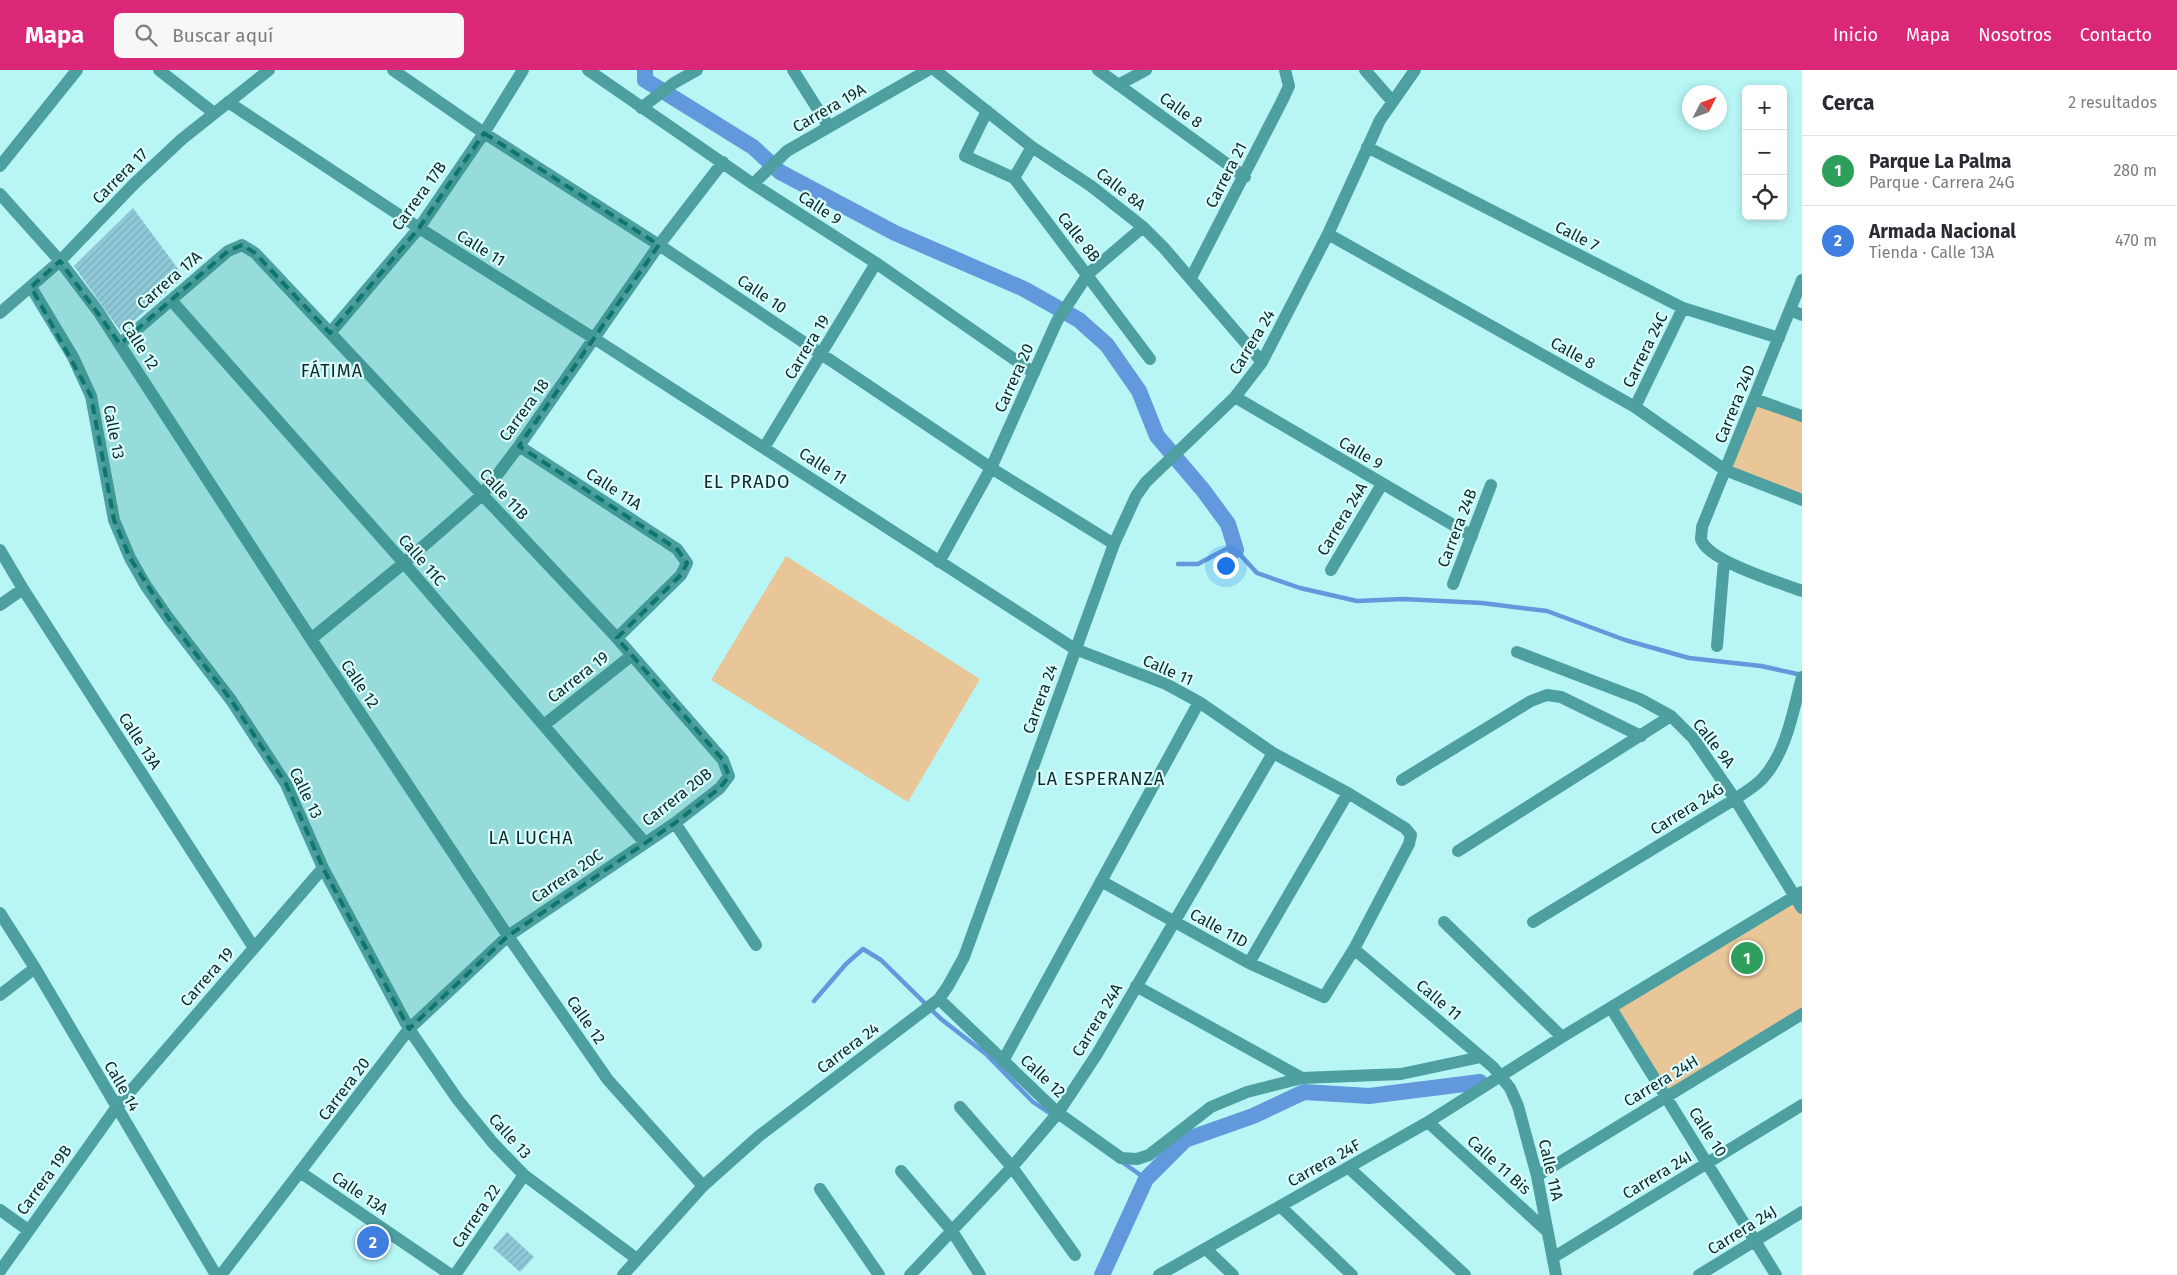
<!DOCTYPE html>
<html lang="es">
<head>
<meta charset="utf-8">
<style>
	:root { --surface:#fff; --page:#f7f7f7; --text:#2b2b33; --muted:#7c7c81; --line:#e1e1e2; --accent:#db2777 }
	body { margin:0; font-family:"Fira Sans",sans-serif; background:var(--page); color:var(--text) }
	.controls { position:absolute; right:15px; top:15px; display:grid; overflow:hidden; border-radius:8px; box-shadow:0 2px 8px #0003 }
	.controls button { width:45px; height:45px; display:grid; place-items:center; padding:0; border:0; border-bottom:1px solid var(--line); background:var(--surface); color:var(--text); font:25px sans-serif }
	.compass { position:absolute; left:1682px; top:15px; width:45px; height:45px; border-radius:50%; background:var(--surface); box-shadow:0 2px 8px #0003; rotate:48deg }
	.you { position:absolute; left:1225px; top:495px; width:18px; height:18px; margin:-12px; border:4px solid #fff; border-radius:50%; background:#1a73e8; box-shadow:0 0 0 8px #1a73e833 }
	.badge { display:grid; place-items:center; width:32px; height:32px; border-radius:50%; background:var(--accent); color:#fff; font-size:16px; font-weight:700 }
	.pin { position:absolute; translate:-50% -50%; border:2px solid #fff; box-shadow:0 1px 5px #0006 }
	.list { margin:0; padding:0; list-style:none }
	h2 { display:flex; justify-content:space-between; align-items:center; height:65px; margin:0; padding:0 20px; font-size:21px }
	h2 small { font-size:16px; font-weight:400; color:var(--muted) }
	.list li { display:grid; grid-template-columns:32px 1fr auto; gap:15px; align-items:center; box-sizing:border-box; height:70px; padding:0 20px; border-top:1px solid var(--line) }
	.list b { display:block; font-size:19px; white-space:nowrap }
	.list p { margin:0; font-size:16px; white-space:nowrap; color:var(--muted) }
	.list em { font-size:16px; font-style:normal; color:var(--muted) }
	.icon { flex:none; width:28px; height:28px; fill:none; stroke:currentColor; stroke-width:2; stroke-linecap:round; stroke-linejoin:round }
	.map { position:relative; flex:none; width:1802px; height:1205px; overflow:hidden }
	header { display:flex; align-items:center; gap:30px; box-sizing:border-box; height:70px; padding:0 25px; background:var(--accent); color:#fff }
	header strong { font-size:24px }
	nav { display:flex; gap:28px; margin-inline-start:auto; font-size:18px }
	.search { width:350px; height:45px; background:var(--page); display:flex; align-items:center; gap:12px; box-sizing:border-box; padding:0 18px; border-radius:8px; color:var(--muted); font-size:19px }
	main { display:flex }
	aside { flex:1; background:var(--surface) }
	.map>svg:first-child { display:block }
</style>
</head>
<body>
<header>
<strong>Mapa</strong>
<div class="search"><svg class="icon" aria-label="search" viewBox="0 0 24 24"><circle cx="10" cy="10" r="6"/><path d="M15 15l6 6"/></svg>Buscar aquí</div>
<nav><a>Inicio</a><a>Mapa</a><a>Nosotros</a><a>Contacto</a></nav>
</header>
<main>
<div class="map">
<svg width="1802" height="1205" viewBox="0 0 1802 1205">
	<defs>
		<pattern id="building-hatch" width="6" height="6" patternUnits="userSpaceOnUse" patternTransform="scale(1.25)"><rect width="6" height="6" fill="#8fc9d8"/><path d="M-1 1l2-2M0 6l6-6M5 7l2-2" fill="none" stroke="#7aadb9"/></pattern>
	</defs>
	<rect width="100%" height="100%" fill="#b7f6f5"/>
	<!-- park -->
	<path fill="#e8c698" d="M1754 329 1802 346V430L1725 400Z
		M786 486 980 609 908 732 711 610Z
		M1795 826 1802 838V944L1666 1027 1611 938Z"/>
	<g fill="none" stroke-linecap="round" stroke-linejoin="round">
		<!-- stream -->
		<path stroke="#6298dc" stroke-width="4.5" d="M1178 494H1198L1226 479 1236 480 1257 503 1300 518 1357 531 1403 529 1482 533 1547 541 1625 570 1689 588 1761 596 1802 605
			M814 931 846 894 863 879 881 890 941 949 986 984 1033 1032 1051 1044
			M1122 1092 1146 1109"/>
		<!-- canal -->
		<path stroke="#6298dc" stroke-width="16" d="M645 0V10L753 77 780 102 895 163 1024 219 1079 250 1107 275 1139 321 1157 366 1203 420 1228 454 1236 480
			M1102 1205 1146 1109 1185 1070 1253 1046 1304 1022 1369 1026 1480 1012"/>
	</g>
	<!-- building -->
	<path fill="url(#building-hatch)" d="M133 138 184 207 121 262 74 196Z
		M507 1162 534 1187 520 1202 493 1178Z"/>
	<g fill="none" stroke-linecap="round" stroke-linejoin="round">
		<!-- minor -->
		<path stroke="#4ea0a0" stroke-width="12" d="M159 0 214 43
			M393 0 484 63 659 175 991 398 1114 474
			M588 0 753 114 876 193 1034 303
			M793 0 829 57
			M935 0 1032 77 1091 116 1143 157 1164 178 1262 292
			M1098 0 1245 107
			M1365 0 1392 31
			M1118 15 1146 0
			M228 32 419 158 595 269 1075 579 1166 614 1199 632 1273 683 1348 723 1405 758 1411 765 1409 774 1354 879 1324 927 1249 893 1101 811
			M641 38 674 13 697 0
			M987 41 965 86 1014 108 1150 289
			M1367 77 1683 238 1779 268
			M0 96 77 0
			M1014 108 1032 77
			M753 114 787 81 928 0
			M0 124 60 191 98 241 311 569 508 866 608 1010 703 1116
			M1328 164 1635 337 1725 400 1802 430
			M1191 208 1283 29 1289 16 1285 0
			M1802 210 1702 457C1702 461 1701 466 1701 469 1707 491 1781 513 1802 521
			M31 217 73 287 91 326 114 450 130 488 146 516 169 549 231 630 286 714 323 798 409 959 458 1030 493 1073 524 1105 637 1189
			M171 230 404 493 645 773
			M1790 240 1802 245
			M0 243 60 191 134 114 182 69 269 0
			M330 263 419 158 484 63 523 0
			M120 274 228 181 242 175 255 183 617 568 723 690 729 706 720 718 675 753 508 866 409 959 221 1205
			M1235 327 1472 466
			M1754 329 1802 346
			M1635 337 1683 238
			M519 376 677 479 687 493 681 505 617 568
			M764 378 876 193
			M0 480 23 519 254 878
			M939 492 991 398 1057 251 1088 204 1143 157
			M1331 500 1382 414
			M1453 514 1491 415
			M0 535 23 519
			M311 569 404 493 482 425 519 376 659 175 723 92
			M1717 576 1724 491
			M1517 582 1640 629 1671 646 1693 668 1735 729 1802 838
			M544 655 631 586
			M1402 710 1531 631 1547 625 1561 627 1641 666
			M675 753 756 875
			M1458 781 1671 646
			M0 843 35 898 216 1205
			M1444 852 1562 967
			M1533 852 1735 729C1744 723 1756 716 1763 708 1787 681 1793 641 1802 607
			M1354 879 1493 997 1510 1018 1518 1036 1537 1106 1556 1205
			M1249 893 1348 723
			M1136 916 1302 1008
			M0 925 35 898
			M939 929 1058 1043 1121 1088 1137 1089 1149 1085 1211 1037 1247 1022 1302 1008 1401 1004 1481 987
			M1611 938 1776 1205
			M1003 991 1199 632
			M960 1037 1012 1097 1075 1185
			M1428 1052 1548 1162
			M1349 1098 1465 1205
			M901 1101 952 1161 980 1205
			M300 1102 451 1205
			M1537 1106 1802 944
			M820 1119 879 1205
			M1280 1136 1352 1205
			M0 1140 28 1160
			M1206 1179 1233 1205
			M1554 1187 1802 1035
			M0 1201 116 1038 323 798
			M455 1205 524 1105
			M623 1205 703 1116 759 1066 939 929 948 916 964 887 1114 474 1136 426 1146 412 1235 327 1262 292 1328 164 1380 50 1415 0
			M910 1205 1012 1097 1058 1043 1097 984 1273 683
			M1159 1205 1428 1052 1562 967 1802 822
			M1699 1205 1802 1142"/>
	</g>
	<!-- marked area -->
	<path fill="#0f766e" fill-opacity="0.2" stroke="#0f766e" stroke-width="4" stroke-dasharray="10 6" stroke-linejoin="round" d="M484 63 659 175 519 376 677 479 687 493 681 505 617 568 723 690 729 706 720 718 675 753 508 866 409 959 323 798 286 714 231 630 169 549 130 488 114 450 91 326 31 217 60 191 120 274 228 181 242 175 255 183 330 263 419 158Z"/>
	<g text-anchor="middle" dominant-baseline="central" stroke-width="4.5" stroke-linejoin="round" paint-order="stroke">
		<!-- street labels -->
		<g font-size="16" fill="#0f2828" stroke="#d9fefd">
			<text transform="translate(829 38) rotate(-30)">Carrera 19A</text>
			<text transform="translate(1181 40) rotate(36)">Calle 8</text>
			<text transform="translate(1226 105) rotate(-63)">Carrera 21</text>
			<text transform="translate(120 106) rotate(-45)">Carrera 17</text>
			<text transform="translate(1121 119) rotate(38)">Calle 8A</text>
			<text transform="translate(419 126) rotate(-54)">Carrera 17B</text>
			<text transform="translate(820 138) rotate(33)">Calle 9</text>
			<text transform="translate(1577 166) rotate(27)">Calle 7</text>
			<text transform="translate(1079 167) rotate(52)">Calle 8B</text>
			<text transform="translate(481 178) rotate(32)">Calle 11</text>
			<text transform="translate(169 210) rotate(-41)">Carrera 17A</text>
			<text transform="translate(762 224) rotate(34)">Calle 10</text>
			<text transform="translate(1252 272) rotate(-59)">Carrera 24</text>
			<text transform="translate(140 275) rotate(57)">Calle 12</text>
			<text transform="translate(807 277) rotate(-59)">Carrera 19</text>
			<text transform="translate(1645 280) rotate(-64)">Carrera 24C</text>
			<text transform="translate(1573 283) rotate(29)">Calle 8</text>
			<text transform="translate(1014 308) rotate(-66)">Carrera 20</text>
			<text transform="translate(1735 334) rotate(-68)">Carrera 24D</text>
			<text transform="translate(524 340) rotate(-54)">Carrera 18</text>
			<text transform="translate(114 362) rotate(79)">Calle 13</text>
			<text transform="translate(1361 383) rotate(31)">Calle 9</text>
			<text transform="translate(823 396) rotate(33)">Calle 11</text>
			<text transform="translate(614 419) rotate(33)">Calle 11A</text>
			<text transform="translate(504 424) rotate(47)">Calle 11B</text>
			<text transform="translate(1342 449) rotate(-59)">Carrera 24A</text>
			<text transform="translate(1457 458) rotate(-69)">Carrera 24B</text>
			<text transform="translate(422 490) rotate(49)">Calle 11C</text>
			<text transform="translate(1168 600) rotate(24)">Calle 11</text>
			<text transform="translate(578 607) rotate(-38)">Carrera 19</text>
			<text transform="translate(360 614) rotate(56)">Calle 12</text>
			<text transform="translate(1040 629) rotate(-70)">Carrera 24</text>
			<text transform="translate(140 671) rotate(57)">Calle 13A</text>
			<text transform="translate(1714 673) rotate(52)">Calle 9A</text>
			<text transform="translate(306 723) rotate(64)">Calle 13</text>
			<text transform="translate(677 727) rotate(-38)">Carrera 20B</text>
			<text transform="translate(1687 739) rotate(-32)">Carrera 24G</text>
			<text transform="translate(567 806) rotate(-34)">Carrera 20C</text>
			<text transform="translate(1219 858) rotate(29)">Calle 11D</text>
			<text transform="translate(207 907) rotate(-49)">Carrera 19</text>
			<text transform="translate(1439 930) rotate(40)">Calle 11</text>
			<text transform="translate(586 950) rotate(55)">Calle 12</text>
			<text transform="translate(1097 950) rotate(-59)">Carrera 24A</text>
			<text transform="translate(848 978) rotate(-37)">Carrera 24</text>
			<text transform="translate(1043 1006) rotate(43)">Calle 12</text>
			<text transform="translate(1661 1011) rotate(-31)">Carrera 24H</text>
			<text transform="translate(122 1016) rotate(60)">Calle 14</text>
			<text transform="translate(344 1019) rotate(-53)">Carrera 20</text>
			<text transform="translate(1708 1062) rotate(57)">Calle 10</text>
			<text transform="translate(510 1066) rotate(48)">Calle 13</text>
			<text transform="translate(1324 1093) rotate(-29)">Carrera 24F</text>
			<text transform="translate(1499 1095) rotate(42)">Calle 11 Bis</text>
			<text transform="translate(1551 1100) rotate(77)">Calle 11A</text>
			<text transform="translate(1657 1105) rotate(-31)">Carrera 24I</text>
			<text transform="translate(44 1110) rotate(-54)">Carrera 19B</text>
			<text transform="translate(360 1123) rotate(34)">Calle 13A</text>
			<text transform="translate(476 1146) rotate(-56)">Carrera 22</text>
			<text transform="translate(1742 1160) rotate(-32)">Carrera 24J</text>
		</g>
		<!-- neighbourhood labels -->
		<g font-size="18" letter-spacing="1" fill="#0f2828" stroke="#d9fefd">
			<text x="332" y="301">FÁTIMA</text>
			<text x="747" y="412">EL PRADO</text>
			<text x="1101" y="709">LA ESPERANZA</text>
			<text x="531" y="768">LA LUCHA</text>
		</g>
	</g>
</svg>
<div class="controls">
<button>+</button>
<button>−</button>
<button><svg class="icon" aria-label="locate" viewBox="0 0 24 24"><circle cx="12" cy="12" r="6"/><path d="M12 2v4M12 18v4M2 12h4M18 12h4"/></svg></button>
</div>
<svg class="compass" viewBox="-18 -18 36 36"><path d="M0-13l5 13h-10z" fill="#e53935"/><path d="M0 13l5-13h-10z" fill="#7c7c81"/></svg>
<div class="you"></div>
<div class="pin badge" style="left:1747px;top:888px;background:#2e9e5b">1</div>
<div class="pin badge" style="left:373px;top:1172px;background:#3f7fe0">2</div>
</div>
<aside>
<h2>Cerca<small>2 resultados</small></h2>
<ul class="list">
<li><span class="badge" style="background:#2e9e5b">1</span><div><b>Parque La Palma</b><p>Parque · Carrera 24G</p></div><em>280 m</em></li>
<li><span class="badge" style="background:#3f7fe0">2</span><div><b>Armada Nacional</b><p>Tienda · Calle 13A</p></div><em>470 m</em></li>
</ul>
</aside>
</main>
</body>
</html>
